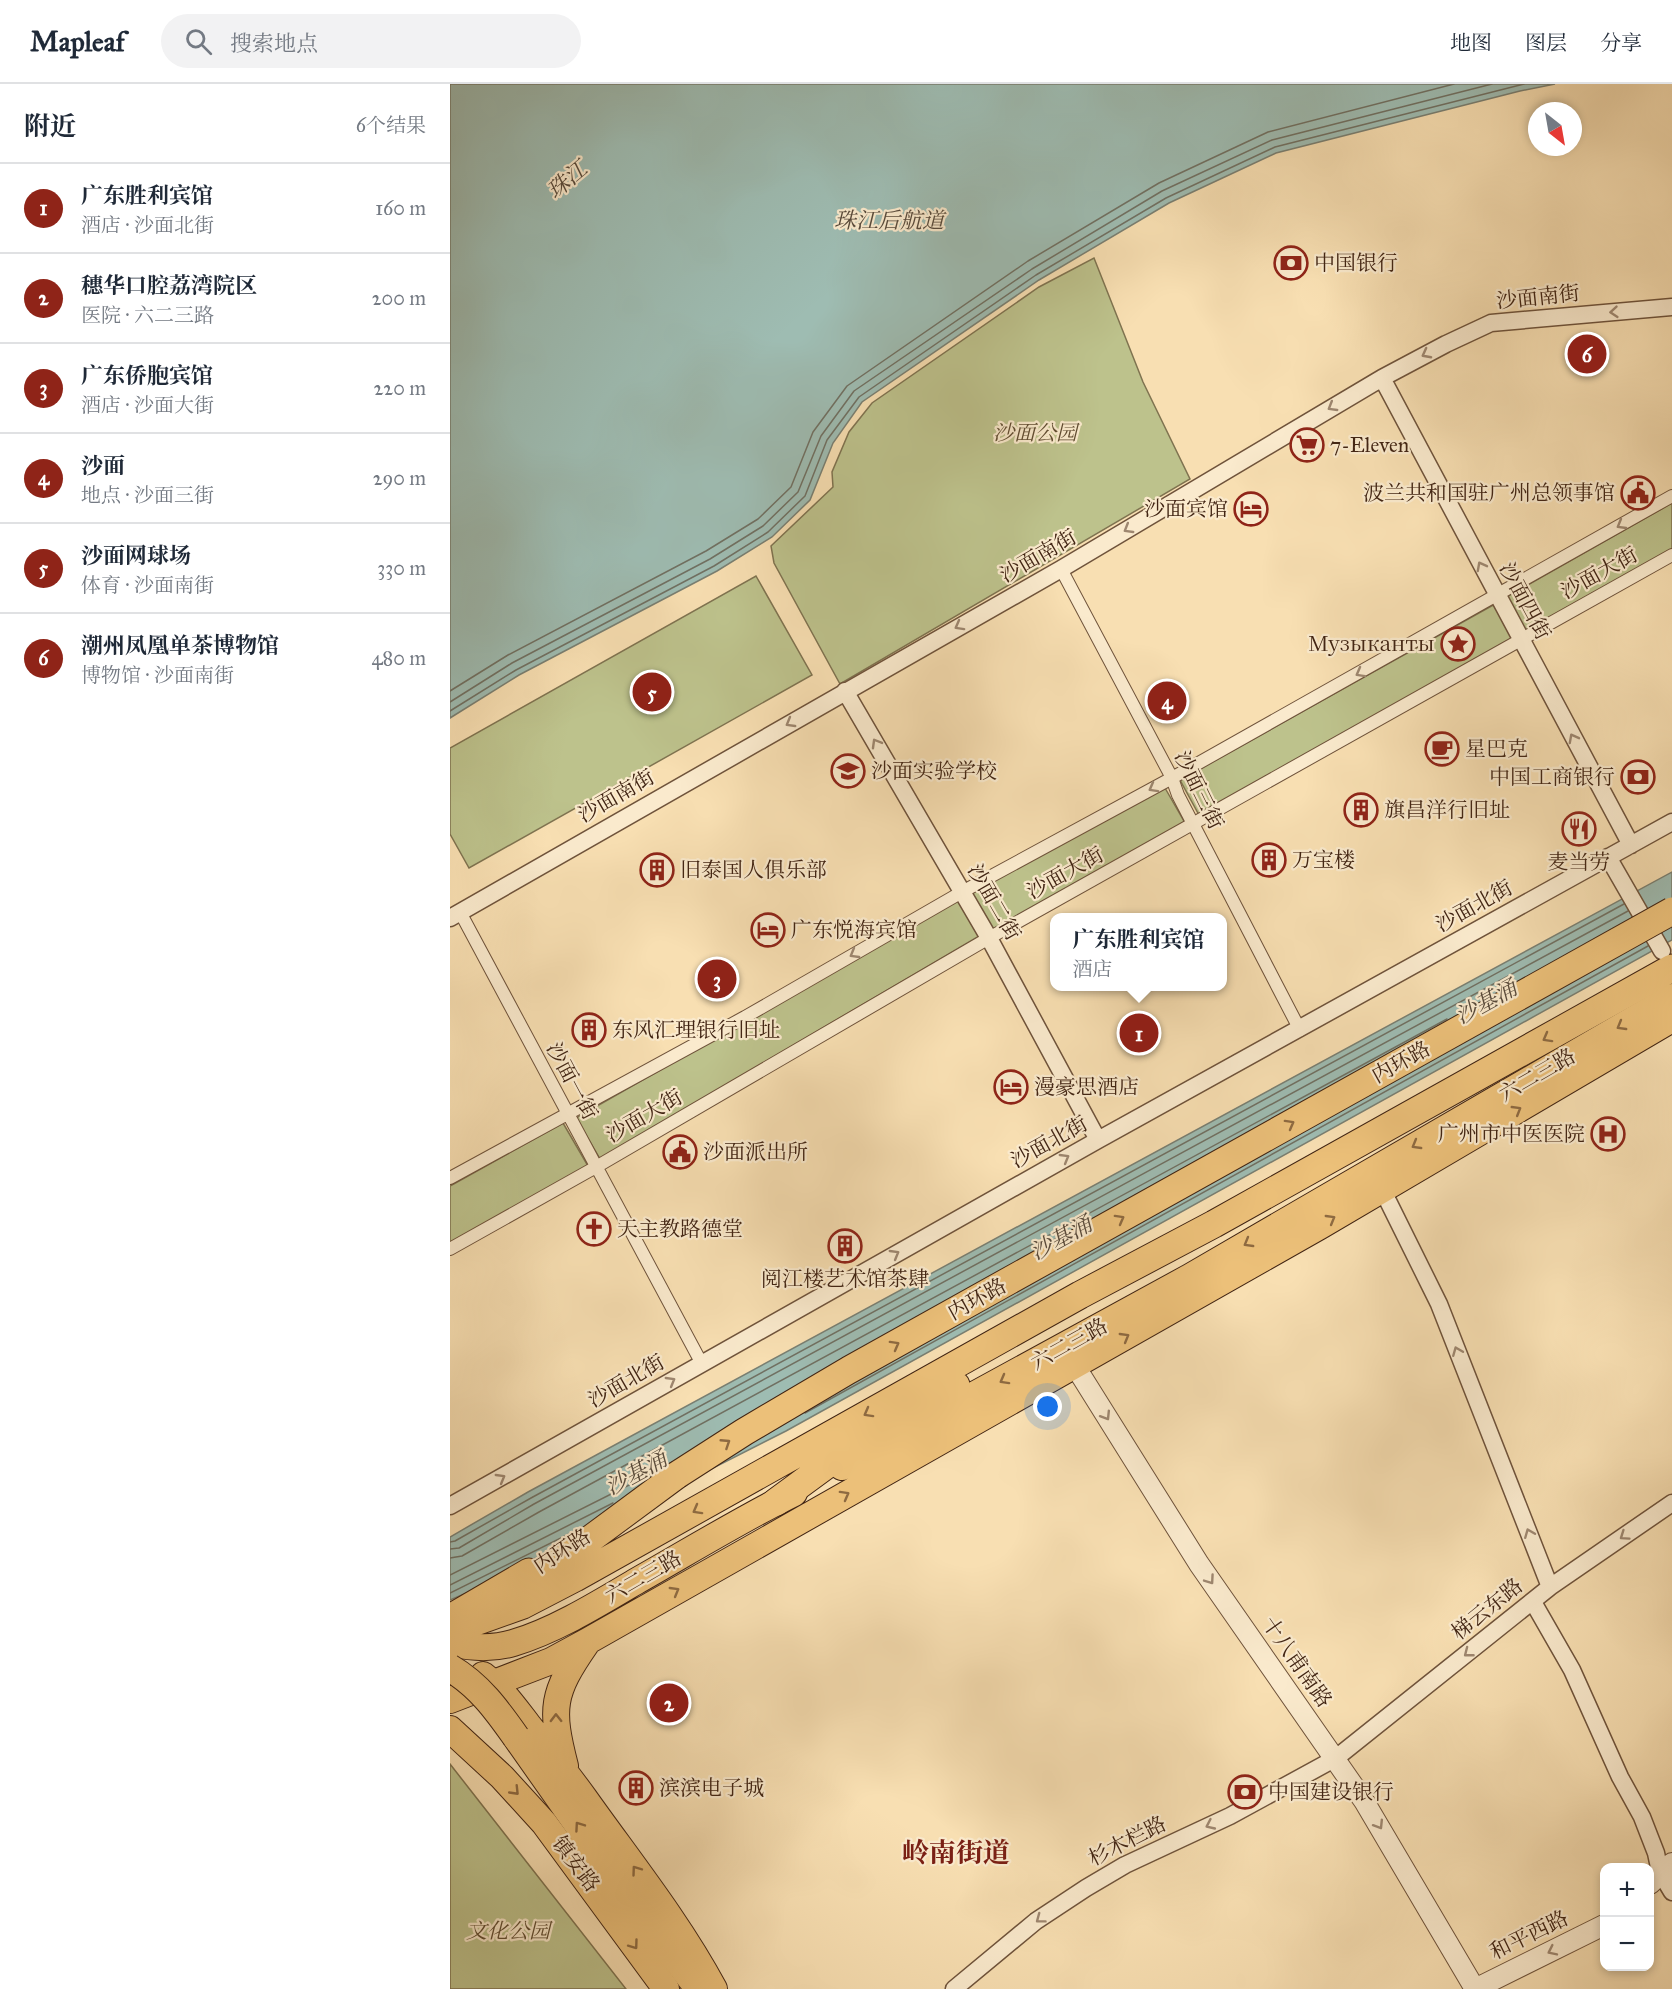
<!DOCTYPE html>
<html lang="zh">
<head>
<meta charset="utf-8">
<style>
	:root { --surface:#fff; --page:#f2f2f3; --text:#1f2937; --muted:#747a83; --line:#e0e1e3; --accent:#8f2418 }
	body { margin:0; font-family:"IM FELL Great Primer","Noto Serif SC",serif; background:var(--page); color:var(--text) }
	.controls { position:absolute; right:18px; bottom:18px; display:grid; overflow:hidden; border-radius:12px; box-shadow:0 3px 9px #0003 }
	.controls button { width:54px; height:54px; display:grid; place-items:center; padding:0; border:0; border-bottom:2px solid var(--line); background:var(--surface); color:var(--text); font:30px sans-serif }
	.compass { position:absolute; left:1078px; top:18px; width:54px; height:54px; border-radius:50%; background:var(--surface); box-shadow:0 3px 9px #0003; rotate:149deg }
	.you { position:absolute; left:598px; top:1323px; width:21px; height:21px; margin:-15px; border:4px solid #fff; border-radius:50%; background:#1a73e8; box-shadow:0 0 0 9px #1a73e833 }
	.badge { display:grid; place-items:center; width:39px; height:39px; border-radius:50%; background:var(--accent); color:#fff; font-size:20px; font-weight:700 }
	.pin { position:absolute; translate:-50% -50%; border:3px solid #fff; box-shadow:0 2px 6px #0006 }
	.popup { position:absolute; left:600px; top:829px; width:177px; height:78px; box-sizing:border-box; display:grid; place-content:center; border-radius:12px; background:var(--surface); filter:drop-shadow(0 2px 4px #0005); font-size:20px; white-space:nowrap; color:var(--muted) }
	.popup b { font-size:22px; color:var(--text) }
	.popup::after { content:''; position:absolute; left:50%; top:100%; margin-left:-12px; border:12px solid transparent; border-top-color:var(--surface) }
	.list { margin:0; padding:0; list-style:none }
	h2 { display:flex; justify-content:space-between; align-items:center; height:78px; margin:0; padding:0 24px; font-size:26px }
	h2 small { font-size:20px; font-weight:400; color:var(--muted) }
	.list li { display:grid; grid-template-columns:39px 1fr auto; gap:18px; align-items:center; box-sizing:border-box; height:90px; padding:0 24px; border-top:2px solid var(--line) }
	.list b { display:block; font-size:22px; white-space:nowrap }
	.list p { margin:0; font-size:20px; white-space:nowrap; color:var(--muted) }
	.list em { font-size:20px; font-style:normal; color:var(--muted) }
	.icon { flex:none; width:33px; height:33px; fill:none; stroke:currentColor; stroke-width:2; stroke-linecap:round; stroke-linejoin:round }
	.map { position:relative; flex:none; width:1222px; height:1905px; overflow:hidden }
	header { display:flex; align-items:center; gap:36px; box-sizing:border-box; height:84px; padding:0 30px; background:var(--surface); border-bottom:2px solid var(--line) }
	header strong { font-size:28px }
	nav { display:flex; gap:33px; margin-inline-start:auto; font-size:21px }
	.search { width:420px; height:54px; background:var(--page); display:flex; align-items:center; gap:15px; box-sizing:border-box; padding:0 21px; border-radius:33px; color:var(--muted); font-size:22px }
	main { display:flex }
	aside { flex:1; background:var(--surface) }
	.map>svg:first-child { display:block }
</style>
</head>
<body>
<header>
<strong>Mapleaf</strong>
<div class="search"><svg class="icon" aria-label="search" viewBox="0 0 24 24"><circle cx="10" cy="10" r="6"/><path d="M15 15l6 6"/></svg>搜索地点</div>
<nav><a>地图</a><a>图层</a><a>分享</a></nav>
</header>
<main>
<aside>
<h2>附近<small>6个结果</small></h2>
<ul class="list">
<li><span class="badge">1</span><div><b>广东胜利宾馆</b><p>酒店 · 沙面北街</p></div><em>160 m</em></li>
<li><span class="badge">2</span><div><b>穗华口腔荔湾院区</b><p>医院 · 六二三路</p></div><em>200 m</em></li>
<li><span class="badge">3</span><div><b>广东侨胞宾馆</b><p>酒店 · 沙面大街</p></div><em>220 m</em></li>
<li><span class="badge">4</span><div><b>沙面</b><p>地点 · 沙面三街</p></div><em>290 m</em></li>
<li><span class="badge">5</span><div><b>沙面网球场</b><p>体育 · 沙面南街</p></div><em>330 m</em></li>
<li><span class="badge">6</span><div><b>潮州凤凰单茶博物馆</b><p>博物馆 · 沙面南街</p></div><em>480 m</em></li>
</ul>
</aside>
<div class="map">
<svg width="1222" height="1905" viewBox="0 0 1222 1905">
	<rect width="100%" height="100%" fill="#f8dfb2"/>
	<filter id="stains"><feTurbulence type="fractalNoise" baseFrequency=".00333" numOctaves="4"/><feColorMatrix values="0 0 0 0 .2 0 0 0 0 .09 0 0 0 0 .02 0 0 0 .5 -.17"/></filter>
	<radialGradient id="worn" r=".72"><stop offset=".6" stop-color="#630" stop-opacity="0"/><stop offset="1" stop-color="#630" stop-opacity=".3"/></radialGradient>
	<!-- green -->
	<path fill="#bdc28c" stroke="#7f7350" stroke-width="1.5" d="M644 174 693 298 740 395 390 600 324 479 321 462 383 403 382 388 399 348 422 319 589 203Z
		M1222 419V466L1072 548 1053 515Z
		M306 492 362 591 19 784 0 750V664Z
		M1045 520 1064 553 749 731 730 696Z
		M715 704 735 739 542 847 519 810Z
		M510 815 531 851 150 1075 126 1034Z
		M113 1039 138 1082 0 1159V1102Z
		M0 1680 25 1712 176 1905H0Z"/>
	<!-- water -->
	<path fill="#9ebcb2" stroke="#797f72" stroke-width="1.5" d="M0 0H1105L1070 7 826 69 719 119 589 196 412 318 383 359 360 416 322 453 267 487 69 591 0 634Z
		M1222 788V856L336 1347 21 1507 0 1516V1453L78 1408Z"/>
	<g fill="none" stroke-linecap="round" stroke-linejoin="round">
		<!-- shore -->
		<path stroke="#707062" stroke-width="1.5" d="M0 607 58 571 256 467 308 435 341 403 363 348 397 302 578 177 709 99 818 48 1004 0
			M0 618 62 579 260 475 313 442 348 408 371 352 404 307 582 185 712 107 822 56 1042 0
			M0 627 66 586 264 482 318 448 355 412 377 356 409 313 586 191 716 114 825 63 1074 0
			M355 1329 1198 862
			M0 1458 5 1457 81 1414 1174 820
			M0 1465 9 1464 84 1420 1178 827
			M0 1474 12 1472 89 1428 997 935
			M0 1491 207 1387
			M0 1501 163 1419
			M0 1509 127 1446"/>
		<defs>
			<path id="pedestrian" d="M611 485 722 694 728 711 850 946
				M10 828 252 1280
				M0 1094 295 933 512 808 722 694 1222 412
				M0 1165 146 1083 539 854 1222 471"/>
			<path id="minor" d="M932 294 1181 761
				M395 607 539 854 648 1056
				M1158 773 1212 867
				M0 834 611 485 932 294 996 260 1041 239 1222 223
				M932 1105 989 1220 1100 1503
				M0 1422 648 1056 1222 738
				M1083 1518 1122 1586 1170 1693 1192 1733 1206 1769 1210 1788 1222 1808
				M504 1905 586 1837 636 1804 675 1781 780 1732 886 1674 1100 1503 1222 1419"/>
			<path id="tertiary" d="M625 1282 749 1480 914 1717 1025 1905
				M1200 1800 1222 1779
				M1025 1905 1154 1841"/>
			<path id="primary" d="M392 1383 738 1194 1222 913
				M0 1559C21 1564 43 1565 63 1559 104 1547 148 1520 185 1498 238 1468 290 1436 344 1409
				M33 1591C52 1605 65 1624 79 1642 98 1666 117 1690 135 1715 179 1777 228 1838 264 1905
				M0 1616 101 1577 138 1557 870 1142 1222 935
				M0 1645 52 1693 94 1739 216 1905
				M115 1682C100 1624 102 1609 136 1560"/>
			<path id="trunk" d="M326 1418 386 1374 506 1301
				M66 1510 227 1391
				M0 1534 79 1488
				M0 1547 73 1521 125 1494 630 1211 764 1140 1222 884
				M66 1653 193 1833 249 1905"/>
		</defs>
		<!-- pedestrian casing -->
		<use href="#pedestrian" stroke="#6f533b" stroke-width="14"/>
		<!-- minor casing -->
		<use href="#minor" stroke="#6f533b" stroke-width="19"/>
		<!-- tertiary casing -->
		<use href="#tertiary" stroke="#6f533b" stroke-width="22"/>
		<!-- primary casing -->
		<use href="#primary" stroke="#412413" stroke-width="28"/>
		<!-- trunk casing -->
		<use href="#trunk" stroke="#412413" stroke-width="29"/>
		<!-- pedestrian -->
		<use href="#pedestrian" stroke="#faeacd" stroke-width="12"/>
		<!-- minor -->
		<use href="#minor" stroke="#faeacd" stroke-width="16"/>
		<!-- tertiary -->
		<use href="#tertiary" stroke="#faeacd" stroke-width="20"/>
		<!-- primary -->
		<use href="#primary" stroke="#ecc079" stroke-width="26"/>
		<!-- trunk -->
		<use href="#trunk" stroke="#ecc079" stroke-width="27"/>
		<defs>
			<path id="trunk-bridge" d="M227 1391 294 1348 399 1286 1222 827
				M0 1584C29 1601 47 1626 66 1653"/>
		</defs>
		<!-- trunk-bridge casing -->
		<use href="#trunk-bridge" stroke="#412413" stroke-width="29" stroke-linecap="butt"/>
		<!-- trunk-bridge -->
		<use href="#trunk-bridge" stroke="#ecc079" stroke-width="27"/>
	</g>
	<!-- one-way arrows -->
	<defs><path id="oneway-chevron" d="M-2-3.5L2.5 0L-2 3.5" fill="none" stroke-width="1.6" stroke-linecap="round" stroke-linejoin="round" transform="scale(1.5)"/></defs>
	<g stroke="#9e8770">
		<use href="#oneway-chevron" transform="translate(1164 228) rotate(175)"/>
		<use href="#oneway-chevron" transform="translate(976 270) rotate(152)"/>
		<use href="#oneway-chevron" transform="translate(882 323) rotate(149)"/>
		<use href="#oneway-chevron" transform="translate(1171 441) rotate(150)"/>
		<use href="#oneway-chevron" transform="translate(678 445) rotate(149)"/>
		<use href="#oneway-chevron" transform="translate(1031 482) rotate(-118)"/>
		<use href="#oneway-chevron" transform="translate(509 542) rotate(151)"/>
		<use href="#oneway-chevron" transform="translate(910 589) rotate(151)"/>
		<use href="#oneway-chevron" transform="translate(340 639) rotate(150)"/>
		<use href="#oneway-chevron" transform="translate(1123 654) rotate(-118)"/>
		<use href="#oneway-chevron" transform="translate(426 659) rotate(-120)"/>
		<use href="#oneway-chevron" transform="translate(703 704) rotate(151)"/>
		<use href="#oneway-chevron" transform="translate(404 870) rotate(150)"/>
		<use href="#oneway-chevron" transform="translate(615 1074) rotate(-30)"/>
		<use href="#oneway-chevron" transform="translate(445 1170) rotate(-30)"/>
		<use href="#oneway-chevron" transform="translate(1007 1267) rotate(-112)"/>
		<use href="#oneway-chevron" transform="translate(221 1297) rotate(-30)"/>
		<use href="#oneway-chevron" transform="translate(656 1332) rotate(58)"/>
		<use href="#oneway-chevron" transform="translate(51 1394) rotate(-30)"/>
		<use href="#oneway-chevron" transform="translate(1079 1449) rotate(-112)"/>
		<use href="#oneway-chevron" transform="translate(1174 1452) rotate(145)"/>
		<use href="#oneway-chevron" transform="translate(760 1496) rotate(55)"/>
		<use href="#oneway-chevron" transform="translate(1018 1569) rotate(142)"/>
		<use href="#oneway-chevron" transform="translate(760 1741) rotate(155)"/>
		<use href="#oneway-chevron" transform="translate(929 1741) rotate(58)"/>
		<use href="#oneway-chevron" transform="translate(590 1835) rotate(143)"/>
		<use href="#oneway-chevron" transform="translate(1102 1867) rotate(154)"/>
	</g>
	<g stroke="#8e6a41">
		<use href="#oneway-chevron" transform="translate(1171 942) rotate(150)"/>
		<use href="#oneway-chevron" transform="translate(1097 954) rotate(151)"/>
		<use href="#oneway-chevron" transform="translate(1067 1026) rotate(-31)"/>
		<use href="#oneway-chevron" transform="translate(840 1040) rotate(-29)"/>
		<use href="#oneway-chevron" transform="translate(966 1061) rotate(150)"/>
		<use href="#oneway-chevron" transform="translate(670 1135) rotate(-29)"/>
		<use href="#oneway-chevron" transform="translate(881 1135) rotate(-30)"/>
		<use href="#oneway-chevron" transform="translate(798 1159) rotate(150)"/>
		<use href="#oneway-chevron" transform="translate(675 1253) rotate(-30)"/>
		<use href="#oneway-chevron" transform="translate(445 1261) rotate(-29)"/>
		<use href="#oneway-chevron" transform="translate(554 1296) rotate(151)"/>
		<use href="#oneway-chevron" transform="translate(418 1329) rotate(151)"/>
		<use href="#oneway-chevron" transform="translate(276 1359) rotate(-33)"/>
		<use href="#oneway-chevron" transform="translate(395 1411) rotate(-29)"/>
		<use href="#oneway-chevron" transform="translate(247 1426) rotate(151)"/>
		<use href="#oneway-chevron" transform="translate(225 1507) rotate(-30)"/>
		<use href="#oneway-chevron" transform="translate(106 1634) rotate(-91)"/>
		<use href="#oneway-chevron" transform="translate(65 1707) rotate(46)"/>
		<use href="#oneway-chevron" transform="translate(129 1742) rotate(-125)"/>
		<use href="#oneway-chevron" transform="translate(186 1786) rotate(-126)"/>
		<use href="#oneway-chevron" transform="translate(184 1861) rotate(54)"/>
	</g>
	<!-- icons -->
	<defs>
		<symbol id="bank-ring" viewBox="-11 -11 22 22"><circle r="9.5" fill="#faeacd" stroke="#8f2418" stroke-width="1.5"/><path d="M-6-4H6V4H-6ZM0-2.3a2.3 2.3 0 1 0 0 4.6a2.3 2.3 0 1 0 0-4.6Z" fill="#8f2418"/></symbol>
		<symbol id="supermarket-ring" viewBox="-11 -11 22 22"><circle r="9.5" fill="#faeacd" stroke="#8f2418" stroke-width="1.5"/><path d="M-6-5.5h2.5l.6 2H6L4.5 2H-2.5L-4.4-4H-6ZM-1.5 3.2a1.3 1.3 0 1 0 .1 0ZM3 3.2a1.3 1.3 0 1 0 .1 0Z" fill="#8f2418"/></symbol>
		<symbol id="civic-ring" viewBox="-11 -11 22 22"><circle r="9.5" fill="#faeacd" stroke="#8f2418" stroke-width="1.5"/><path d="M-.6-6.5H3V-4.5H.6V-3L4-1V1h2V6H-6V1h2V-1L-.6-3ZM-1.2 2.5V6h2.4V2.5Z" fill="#8f2418"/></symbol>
		<symbol id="hotel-ring" viewBox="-11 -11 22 22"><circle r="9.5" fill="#faeacd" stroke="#8f2418" stroke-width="1.5"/><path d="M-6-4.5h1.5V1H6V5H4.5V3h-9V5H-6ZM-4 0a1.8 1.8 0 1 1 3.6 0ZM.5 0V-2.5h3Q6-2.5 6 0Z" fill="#8f2418"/></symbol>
		<symbol id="sight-ring" viewBox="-11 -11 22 22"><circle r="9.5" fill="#faeacd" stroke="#8f2418" stroke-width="1.5"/><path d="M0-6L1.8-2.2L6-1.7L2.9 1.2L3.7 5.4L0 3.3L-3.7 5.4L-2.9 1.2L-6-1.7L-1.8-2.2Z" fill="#8f2418"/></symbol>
		<symbol id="cafe-ring" viewBox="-11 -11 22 22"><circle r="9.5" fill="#faeacd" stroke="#8f2418" stroke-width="1.5"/><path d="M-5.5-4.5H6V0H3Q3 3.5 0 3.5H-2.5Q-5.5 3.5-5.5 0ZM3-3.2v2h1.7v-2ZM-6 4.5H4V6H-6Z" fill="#8f2418"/></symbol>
		<symbol id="school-ring" viewBox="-11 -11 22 22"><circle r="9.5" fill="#faeacd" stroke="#8f2418" stroke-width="1.5"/><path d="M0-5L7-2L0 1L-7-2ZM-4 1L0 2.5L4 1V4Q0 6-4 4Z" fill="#8f2418"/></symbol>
		<symbol id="building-ring" viewBox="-11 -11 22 22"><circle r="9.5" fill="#faeacd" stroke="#8f2418" stroke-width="1.5"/><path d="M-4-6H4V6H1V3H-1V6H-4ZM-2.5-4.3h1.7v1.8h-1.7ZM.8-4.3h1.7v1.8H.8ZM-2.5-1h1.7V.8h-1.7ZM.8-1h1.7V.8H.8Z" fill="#8f2418"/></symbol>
		<symbol id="restaurant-ring" viewBox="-11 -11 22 22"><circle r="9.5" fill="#faeacd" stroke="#8f2418" stroke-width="1.5"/><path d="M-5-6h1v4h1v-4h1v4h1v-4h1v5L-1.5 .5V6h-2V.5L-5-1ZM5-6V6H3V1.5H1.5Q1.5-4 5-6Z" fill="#8f2418"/></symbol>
		<symbol id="hospital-ring" viewBox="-11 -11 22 22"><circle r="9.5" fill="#faeacd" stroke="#8f2418" stroke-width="1.5"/><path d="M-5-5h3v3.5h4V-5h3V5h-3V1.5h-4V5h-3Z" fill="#8f2418"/></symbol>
		<symbol id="church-ring" viewBox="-11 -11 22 22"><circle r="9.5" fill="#faeacd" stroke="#8f2418" stroke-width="1.5"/><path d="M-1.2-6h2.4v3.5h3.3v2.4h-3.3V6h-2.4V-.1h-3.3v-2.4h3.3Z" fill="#8f2418"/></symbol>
	</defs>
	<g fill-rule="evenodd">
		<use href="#bank-ring" x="822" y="160" width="38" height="38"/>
		<use href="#supermarket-ring" x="838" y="342" width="38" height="38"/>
		<use href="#civic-ring" x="1169" y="390" width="38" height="38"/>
		<use href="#hotel-ring" x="782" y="406" width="38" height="38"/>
		<use href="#sight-ring" x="989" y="541" width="38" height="38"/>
		<use href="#cafe-ring" x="973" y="646" width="38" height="38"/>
		<use href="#school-ring" x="379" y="668" width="38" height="38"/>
		<use href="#bank-ring" x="1169" y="674" width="38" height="38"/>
		<use href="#building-ring" x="892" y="707" width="38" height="38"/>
		<use href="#restaurant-ring" x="1110" y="726" width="38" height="38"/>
		<use href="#building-ring" x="800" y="757" width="38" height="38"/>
		<use href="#building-ring" x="188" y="767" width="38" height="38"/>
		<use href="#hotel-ring" x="299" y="827" width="38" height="38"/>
		<use href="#building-ring" x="120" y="927" width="38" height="38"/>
		<use href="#hotel-ring" x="542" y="984" width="38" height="38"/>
		<use href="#hospital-ring" x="1139" y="1031" width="38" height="38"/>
		<use href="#civic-ring" x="211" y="1049" width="38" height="38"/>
		<use href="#church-ring" x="125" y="1126" width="38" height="38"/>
		<use href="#building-ring" x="376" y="1143" width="38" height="38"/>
		<use href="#building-ring" x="167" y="1685" width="38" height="38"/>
		<use href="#bank-ring" x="776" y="1689" width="38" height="38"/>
	</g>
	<g text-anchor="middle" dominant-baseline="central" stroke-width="4.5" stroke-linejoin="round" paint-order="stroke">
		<!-- poi labels -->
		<g font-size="21" fill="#412413" stroke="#faeacd" text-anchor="start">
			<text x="864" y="179">中国银行</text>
			<text x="880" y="361">7-Eleven</text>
			<text x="1165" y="409" text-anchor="end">波兰共和国驻广州总领事馆</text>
			<text x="778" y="425" text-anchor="end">沙面宾馆</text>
			<text x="985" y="560" text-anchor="end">Музыканты</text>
			<text x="1015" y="665">星巴克</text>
			<text x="421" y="687">沙面实验学校</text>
			<text x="1165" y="693" text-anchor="end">中国工商银行</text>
			<text x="934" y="726">旗昌洋行旧址</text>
			<text x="842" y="776">万宝楼</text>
			<text x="1129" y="778" text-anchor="middle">麦当劳</text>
			<text x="230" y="786">旧泰国人俱乐部</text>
			<text x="341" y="846">广东悦海宾馆</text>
			<text x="162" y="946">东风汇理银行旧址</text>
			<text x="584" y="1003">漫豪思酒店</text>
			<text x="1135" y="1050" text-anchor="end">广州市中医医院</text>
			<text x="253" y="1068">沙面派出所</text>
			<text x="167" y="1145">天主教路德堂</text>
			<text x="395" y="1195" text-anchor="middle">阅江楼艺术馆茶肆</text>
			<text x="209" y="1704">滨滨电子城</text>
			<text x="818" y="1708">中国建设银行</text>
		</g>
		<!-- street labels -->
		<g font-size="21" fill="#412413" stroke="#faeacd">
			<text transform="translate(1088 213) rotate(-6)">沙面南街</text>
			<text transform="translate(588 472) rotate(-30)">沙面南街</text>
			<text transform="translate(1149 489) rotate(-29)">沙面大街</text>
			<text transform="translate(1075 517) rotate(62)">沙面四街</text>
			<text transform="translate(749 706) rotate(64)">沙面三街</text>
			<text transform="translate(166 712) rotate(-30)">沙面南街</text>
			<text transform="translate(615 789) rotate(-29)">沙面大街</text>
			<text transform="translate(544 818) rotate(60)">沙面二街</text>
			<text transform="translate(1024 822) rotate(-29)">沙面北街</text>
			<text transform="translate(951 978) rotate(-29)">内环路</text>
			<text transform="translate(1087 991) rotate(-30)">六二三路</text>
			<text transform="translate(122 997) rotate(62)">沙面一街</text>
			<text transform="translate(194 1032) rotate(-30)">沙面大街</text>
			<text transform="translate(599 1058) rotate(-29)">沙面北街</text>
			<text transform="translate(527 1215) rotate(-29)">内环路</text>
			<text transform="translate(619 1260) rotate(-29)">六二三路</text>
			<text transform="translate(176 1297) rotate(-30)">沙面北街</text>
			<text transform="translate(112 1467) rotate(-33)">内环路</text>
			<text transform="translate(193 1493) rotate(-30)">六二三路</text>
			<text transform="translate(1037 1525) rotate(-39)">梯云东路</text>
			<text transform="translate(847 1578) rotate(55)">十八甫南路</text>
			<text transform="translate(677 1757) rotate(-27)">杉木栏路</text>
			<text transform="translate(126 1780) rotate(53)">镇安路</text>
			<text transform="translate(1079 1851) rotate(-26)">和平西路</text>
		</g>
		<!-- park labels -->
		<g font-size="21" font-style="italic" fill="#604c31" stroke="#faeacd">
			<text x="585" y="349">沙面公园</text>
			<text x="58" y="1847">文化公园</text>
		</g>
		<!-- water labels -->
		<g font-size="22" font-style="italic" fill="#584a3b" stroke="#faeacd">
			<text transform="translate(117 96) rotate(-40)">珠江</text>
			<text x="439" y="136">珠江后航道</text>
			<text transform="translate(1036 918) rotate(-29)">沙基涌</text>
			<text transform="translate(611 1154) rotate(-29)">沙基涌</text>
			<text transform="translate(186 1389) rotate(-29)">沙基涌</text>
		</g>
		<!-- district labels -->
		<g font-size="27" font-weight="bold" fill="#7a1f14" stroke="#faeacd">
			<text x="506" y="1768">岭南街道</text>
		</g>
	</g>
	<rect width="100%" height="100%" filter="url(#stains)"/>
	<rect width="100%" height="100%" fill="url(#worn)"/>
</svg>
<div class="controls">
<button>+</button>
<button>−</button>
</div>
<svg class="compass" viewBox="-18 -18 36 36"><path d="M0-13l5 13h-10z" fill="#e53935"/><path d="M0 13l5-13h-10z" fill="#747a83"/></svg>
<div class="you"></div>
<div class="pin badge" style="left:689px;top:949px">1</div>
<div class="popup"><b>广东胜利宾馆</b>酒店</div>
<div class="pin badge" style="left:219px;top:1619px">2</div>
<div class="pin badge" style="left:267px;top:895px">3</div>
<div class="pin badge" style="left:717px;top:617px">4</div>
<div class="pin badge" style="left:202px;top:608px">5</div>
<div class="pin badge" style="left:1137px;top:270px">6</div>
</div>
</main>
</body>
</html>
